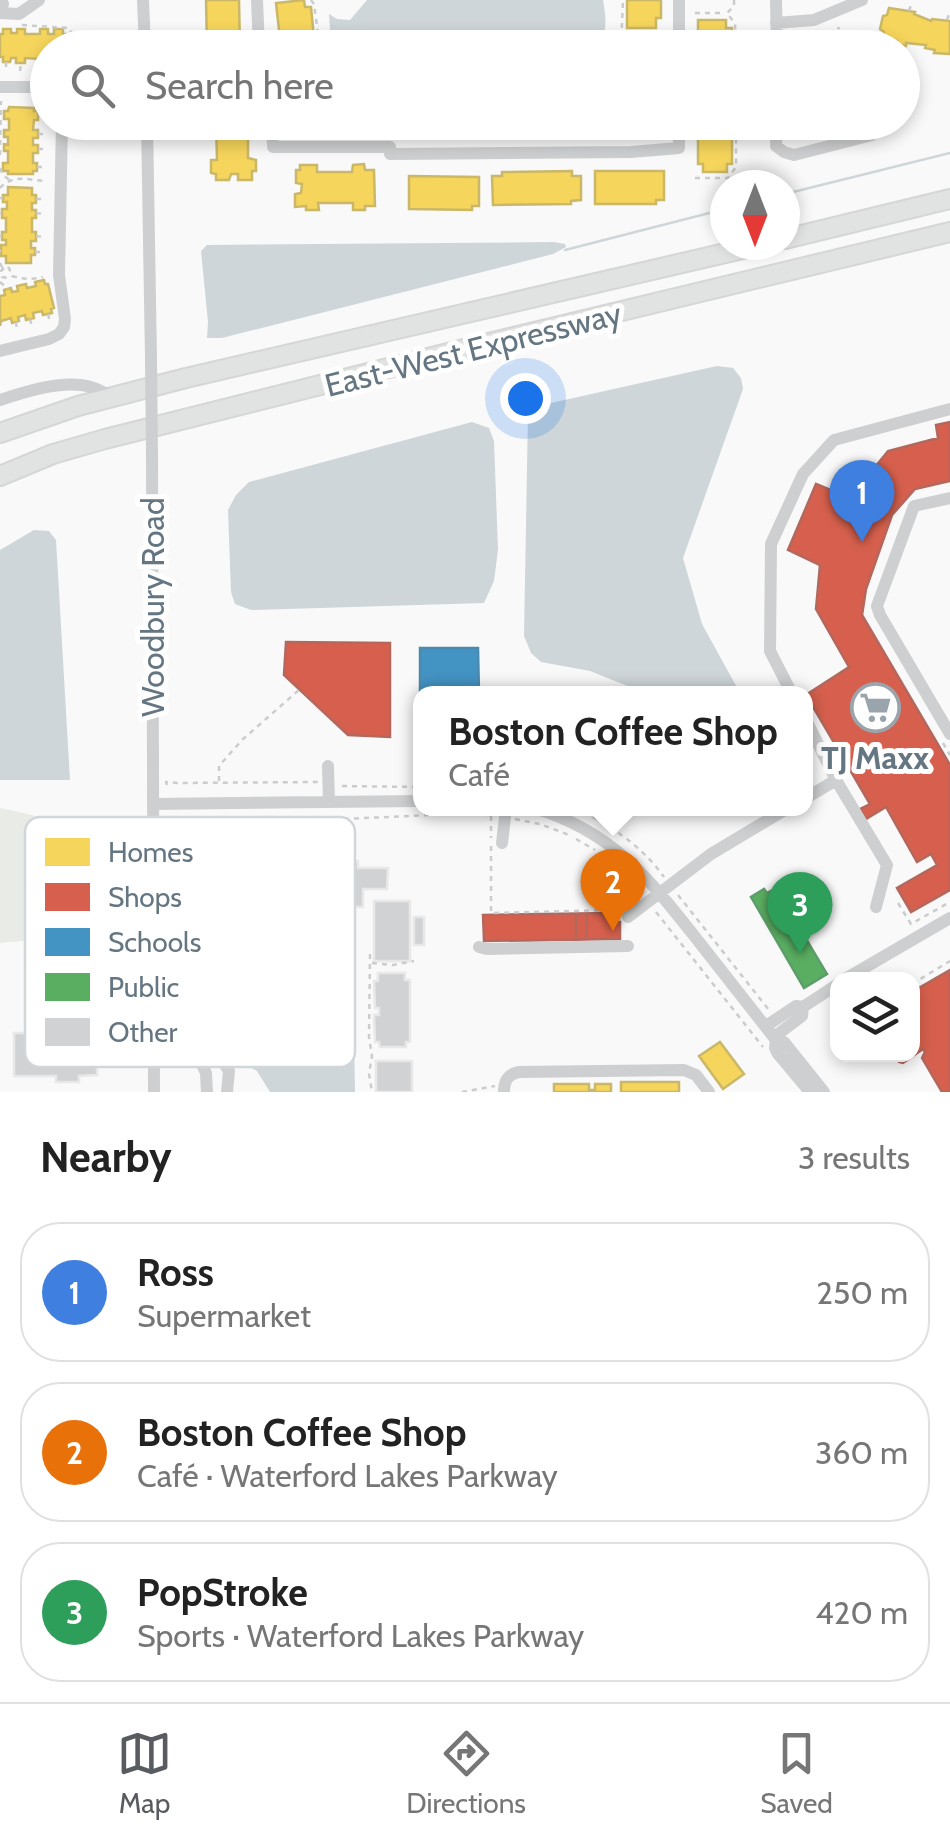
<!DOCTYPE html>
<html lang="en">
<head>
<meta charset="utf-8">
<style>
	:root { --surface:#fff; --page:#f6f6f6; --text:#222; --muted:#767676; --line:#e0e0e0; --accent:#585c60 }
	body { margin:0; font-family:Cabin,sans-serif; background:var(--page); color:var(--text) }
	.controls { position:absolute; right:30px; bottom:30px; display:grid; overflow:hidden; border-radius:20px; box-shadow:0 5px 15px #0003 }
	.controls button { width:90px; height:90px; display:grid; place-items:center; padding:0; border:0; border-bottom:2px solid var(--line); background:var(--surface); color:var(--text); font:50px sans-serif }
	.compass { position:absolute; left:710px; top:170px; width:90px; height:90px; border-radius:50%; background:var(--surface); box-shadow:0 5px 15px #0003; rotate:180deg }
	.you { position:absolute; left:525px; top:398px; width:35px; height:35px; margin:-25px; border:8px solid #fff; border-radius:50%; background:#1a73e8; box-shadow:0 0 0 15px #1a73e833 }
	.badge { display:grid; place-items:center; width:65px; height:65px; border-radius:50%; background:var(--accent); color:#fff; font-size:32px; font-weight:700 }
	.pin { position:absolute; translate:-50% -82px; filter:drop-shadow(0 2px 5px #0008) }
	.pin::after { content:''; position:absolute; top:52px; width:35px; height:30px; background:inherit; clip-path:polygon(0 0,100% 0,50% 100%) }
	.popup { position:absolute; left:413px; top:686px; width:400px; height:130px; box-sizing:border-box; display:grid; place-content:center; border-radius:20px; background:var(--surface); filter:drop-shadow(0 2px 8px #0005); font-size:32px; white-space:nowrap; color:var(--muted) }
	.popup b { font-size:38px; color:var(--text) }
	.popup::after { content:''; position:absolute; left:50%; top:100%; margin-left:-20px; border:20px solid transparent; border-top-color:var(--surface) }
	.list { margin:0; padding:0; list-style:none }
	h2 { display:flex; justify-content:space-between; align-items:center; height:130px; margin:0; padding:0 40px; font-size:42px }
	h2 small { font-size:32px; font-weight:400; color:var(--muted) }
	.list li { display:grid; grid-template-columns:65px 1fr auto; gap:30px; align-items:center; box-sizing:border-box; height:140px; margin:0 20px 20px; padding:0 20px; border:2px solid var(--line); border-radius:40px }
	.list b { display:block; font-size:38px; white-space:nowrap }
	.list p { margin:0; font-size:32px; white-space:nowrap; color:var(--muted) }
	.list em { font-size:32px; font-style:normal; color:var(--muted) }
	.icon { flex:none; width:55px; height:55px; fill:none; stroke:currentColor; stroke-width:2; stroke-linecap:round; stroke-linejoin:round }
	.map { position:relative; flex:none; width:950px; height:1092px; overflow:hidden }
	.search { position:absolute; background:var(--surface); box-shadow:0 5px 15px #0003; left:30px; right:30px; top:30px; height:110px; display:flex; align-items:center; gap:25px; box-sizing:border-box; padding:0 35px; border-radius:55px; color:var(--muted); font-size:38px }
	.sheet { height:610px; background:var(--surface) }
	nav { display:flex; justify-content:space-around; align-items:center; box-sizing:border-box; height:140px; border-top:2px solid var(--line); background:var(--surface); font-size:28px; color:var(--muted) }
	nav a { display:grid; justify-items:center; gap:5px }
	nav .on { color:var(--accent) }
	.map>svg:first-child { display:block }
</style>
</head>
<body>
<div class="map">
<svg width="950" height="1092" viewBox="0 0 950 1092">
	<rect width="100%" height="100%" fill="#f9f9f9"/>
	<!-- green -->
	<path fill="#e8ebe6" d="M0 808C23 813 48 816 66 833 72 838 77 846 77 853 79 870 64 916 52 928 38 942 19 941 0 943Z"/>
	<!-- water -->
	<path fill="#ced6d9" d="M367 0H603C606 18 610 41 590 48L331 47 329 14 337 19 350 20Z
		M554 242 565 244 566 247 553 254 222 338H207L208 322 201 251 207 245Z
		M717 366 733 368 741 378 743 389 683 558 702 624 740 693H645L590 671 541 662 531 653 524 636 528 412 533 407Z
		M472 422 489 428 494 441 498 550 494 581 484 603 251 610 235 604 231 592 228 510 236 495 249 482Z
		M34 530 49 531 56 540 70 780H0V550Z
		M319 972H331L332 979H342V972H351L353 975 355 1092H270L257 1071 239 1061V1021L319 1020Z"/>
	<!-- homes -->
	<path fill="#f6d55c" stroke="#cab868" stroke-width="2.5" d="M206 0H239L240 48H207Z
		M304 0 305 7H311L315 48H281L276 3Z
		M627 0H661V18H656V28H627Z
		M889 8 915 12 914 14 931 21 932 19 950 21V54L934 53 935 50 925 48 926 45 906 43V46L897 44V41L882 37 884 32 880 29 883 16 887 15Z
		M698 20H726V28H732V48H698Z
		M3 29H11V33H17V29H25V34H40V29H48V34H54V29H63V34H71V48H48V63H39L40 59 25 58V63H16V58H11L10 62H3V57H0V34H3Z
		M825 37 829 48H798L800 38Z
		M9 107 34 108V111H38V120H34L33 130H38V138H33V145H38V153H33V163H37V171H33V174H8V171H3V163H8V151H4V144L8 145V137H4V130H9V119H4V111H8Z
		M254 122 248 123V158L256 160V171H252V180H238V174H231L229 180H216V174L211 173V160H217L216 125 209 122Z
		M616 122H661V130H656V137H621V130H616Z
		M698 122H732V164H727V172H703V164H698Z
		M364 164 365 170H374L375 206H365V210H353V203H318L319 210H306V206L295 207V194L301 193 302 184 296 183V170H300V165H317V172H352L353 165Z
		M572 171V176H581V200L571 201V204L493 205 492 176H502V172Z
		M595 171H664V200H656V204H595Z
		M409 176 479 177V206H472V210L409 209Z
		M8 187 32 188V195H36V203H32V210H36V218H32V232H36V241H31V248H35V255H31V263H6V256H1V245H6V240H2V232H6V218H2V209H7V202H3V195H8Z
		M44 280 45 284H48L54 308 51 309 52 313 43 315 42 311 33 313 34 318 26 320 25 315 18 317 19 321 12 323 11 318 1 321 0 326V296L5 295 4 290 11 288 12 292 18 291 17 286 26 284 27 288 36 286 35 282Z
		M720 1042 744 1074 723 1089 699 1056Z
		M621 1082H679V1092H621Z
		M554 1084H589V1090H595V1084H611V1092H554Z"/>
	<!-- shops -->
	<path fill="#d6604d" stroke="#b4675d" stroke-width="2.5" d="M950 422V481L915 489 892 515 866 589 862 615 950 765V890L911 912 897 888 937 865 931 854 917 862 886 807 866 819 860 809 870 804 806 695 849 667 816 609 820 565 788 550 816 484 850 498 888 451 938 438 936 425Z
		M286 642 390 643V737L348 735 284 675Z
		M611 913 612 922H620V939L484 941 483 915Z
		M576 914H587L586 940H576Z
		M950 970V1092H942L922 1058 925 1052 923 1049 903 1063 899 1062 894 1054H912V992Z"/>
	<!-- schools -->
	<path fill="#4393c3" stroke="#4d8ab0" stroke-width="2.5" d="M420 648H478L479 694H420V719Z"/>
	<!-- public -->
	<path fill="#5aae61" stroke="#5d9d6b" stroke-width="2.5" d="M780 886 793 907 791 908 805 932 803 934 827 974 804 988 751 897 764 889 767 893Z"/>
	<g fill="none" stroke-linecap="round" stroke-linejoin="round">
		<!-- stream -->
		<path stroke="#ced6d9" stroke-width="2.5" d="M785 194 950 153
			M565 250 725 209"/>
	</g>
	<!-- building -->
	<path fill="#d0d2d3" stroke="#e8e8e8" stroke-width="2.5" d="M339 861H358V868H388L387 889H363V907L335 906 336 891 316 890V868H339Z
		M374 901H410V961H374Z
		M414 917H424V945H414Z
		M378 973H405V980H410V1042H406V1047H380L379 1042H375L374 1015H379V1008H375L374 981H378Z
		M56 1026H79V1034H97V1043H102V1065H97V1075L79 1076V1082H56V1076H14V1033H56Z
		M376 1061H412V1092H376Z"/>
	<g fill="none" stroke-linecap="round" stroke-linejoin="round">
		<defs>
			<path id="highway" d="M785 239 950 199
				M0 433 78 406 186 378 760 245
				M0 476 53 454 105 439 464 349 950 232"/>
		</defs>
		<!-- highway casing -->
		<use href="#highway" stroke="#d5d6d6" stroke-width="22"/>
		<!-- path -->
		<path stroke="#cbcccd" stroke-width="2.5" stroke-dasharray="5 5" stroke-linecap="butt" d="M311 0 314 4 320 48
			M734 0V6L727 13 735 24 736 48
			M909 11 911 5
			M695 13H725
			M947 20 949 14
			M22 25 69 28 73 35V48
			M621 48 623 0
			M834 48 833 40 839 27
			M6 62V71
			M20 71 21 63
			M43 71V63
			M38 115 47 116
			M38 134H47
			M38 149H46
			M0 155 1 101
			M37 167H46
			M0 168 3 175 11 181
			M695 178H728L736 167V122
			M0 188C12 174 29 180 45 181
			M0 198H3
			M36 199H45
			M0 213H2
			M36 213 44 214
			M0 236H2
			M36 236 44 237
			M0 251H1
			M35 252H44
			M0 263 2 267 9 268 12 276C23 279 32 280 43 277
			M4 268 1 271 2 277 8 278 11 276
			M0 282 8 289
			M48 314 50 322
			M30 319 32 327
			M16 322 17 330
			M943 743 950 755
			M219 781V766L242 740 300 689
			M167 785 166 782 177 783 319 782
			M342 786 420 787
			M575 808C609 824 642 846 664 877
			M491 816V838
			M344 819 452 814 492 815
			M515 819 540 824 569 835
			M174 820 177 827 183 822 311 820
			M576 839 595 850
			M491 846V913L611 910 618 917
			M617 867 640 890
			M678 895 769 1010
			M898 903 911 924 950 902
			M656 912 763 1047
			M370 954 369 1037 372 1056 369 1074 372 1092
			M372 963 393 965 414 961
			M912 984 950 961
			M462 1092 495 1086"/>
		<!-- minor -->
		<path stroke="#cecfd0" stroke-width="12" d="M1 0 3 4
			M143 0 145 48
			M257 0 259 48
			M679 0V48
			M776 0 777 48
			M0 13 19 14 39 0
			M776 23 814 20 862 0
			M0 87H48
			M147 122 151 359
			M272 122 273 147H390
			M777 122 776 146 784 152 794 155 872 135
			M390 154 631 152 679 148V122
			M0 351 49 339 59 334 64 327 65 319 59 275 62 122
			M0 400C24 392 56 382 81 385 93 386 103 392 112 397
			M152 455 154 1092
			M950 498 914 506 877 606 880 615 950 734
			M792 694 770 651 771 544 803 474 834 440 950 409
			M806 720 836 780 887 865 876 907
			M328 766 329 802
			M806 798 836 780
			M153 804 420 801
			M534 808C613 831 651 881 699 942 725 975 751 1008 776 1040L784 1042 824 1092
			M502 843 506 808
			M628 917 711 854 788 808
			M479 947 487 949 628 946
			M845 979 950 918
			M192 1018V1044L206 1073 207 1092
			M218 1021 220 1057 229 1071 227 1092
			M766 1026 796 1006 803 1007 838 984
			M774 1037 802 1016 803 1007
			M776 1040 775 1048 778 1054 810 1092
			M504 1092C504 1081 508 1074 519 1072L684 1070 696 1075 709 1092"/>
		<!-- highway -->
		<use href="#highway" stroke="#e1e2e2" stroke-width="18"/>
		<!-- minor-bridge -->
		<path stroke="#cecfd0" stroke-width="12" d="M151 359 152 455"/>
	</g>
	<!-- icons -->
	<defs>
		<symbol id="supermarket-ring" viewBox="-11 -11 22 22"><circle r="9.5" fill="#fff" stroke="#99a4ac" stroke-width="1.5"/><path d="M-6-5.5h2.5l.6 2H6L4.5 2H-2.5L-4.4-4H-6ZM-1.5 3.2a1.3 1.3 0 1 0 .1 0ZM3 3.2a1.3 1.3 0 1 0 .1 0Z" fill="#99a4ac"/></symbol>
	</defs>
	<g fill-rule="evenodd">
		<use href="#supermarket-ring" x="848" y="680" width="55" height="55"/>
	</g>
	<g text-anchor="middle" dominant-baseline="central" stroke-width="10" stroke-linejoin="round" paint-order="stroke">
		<!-- street labels -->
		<g font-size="32" fill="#657683" stroke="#fff">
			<text transform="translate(473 349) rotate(-14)">East-West Expressway</text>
			<text transform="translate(152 607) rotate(-90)">Woodbury Road</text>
		</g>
		<!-- poi labels -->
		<g font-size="32" font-weight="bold" fill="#657683" stroke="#fff">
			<text x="875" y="757">TJ Maxx</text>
		</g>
	</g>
	<!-- legend -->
	<rect x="25" y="817" width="330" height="250" rx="15" fill="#fff" stroke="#d1d6da" stroke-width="2.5"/>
	<rect x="45" y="838" width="45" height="28" fill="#f6d55c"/>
	<rect x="45" y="883" width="45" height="28" fill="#d6604d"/>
	<rect x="45" y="928" width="45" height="28" fill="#4393c3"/>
	<rect x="45" y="973" width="45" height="28" fill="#5aae61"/>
	<rect x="45" y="1018" width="45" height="28" fill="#d0d2d3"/>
	<g font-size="28" fill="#657683">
		<text x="108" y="862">Homes</text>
		<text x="108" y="907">Shops</text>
		<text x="108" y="952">Schools</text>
		<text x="108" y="997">Public</text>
		<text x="108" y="1042">Other</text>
	</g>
</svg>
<div class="controls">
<button><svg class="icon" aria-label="layers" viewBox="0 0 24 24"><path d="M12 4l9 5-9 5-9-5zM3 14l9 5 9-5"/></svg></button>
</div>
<svg class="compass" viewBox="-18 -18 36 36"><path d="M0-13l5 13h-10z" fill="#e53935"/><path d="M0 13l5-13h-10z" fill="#767676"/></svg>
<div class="you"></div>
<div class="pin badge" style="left:862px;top:542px;background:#3f7fe0">1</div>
<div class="pin badge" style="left:613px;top:931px;background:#e8710a">2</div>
<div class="popup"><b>Boston Coffee Shop</b>Café</div>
<div class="pin badge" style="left:800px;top:954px;background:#2e9e5b">3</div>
<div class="search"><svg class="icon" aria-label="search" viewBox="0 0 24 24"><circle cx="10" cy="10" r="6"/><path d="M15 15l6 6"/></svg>Search here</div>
</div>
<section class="sheet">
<h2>Nearby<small>3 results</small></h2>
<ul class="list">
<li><span class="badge" style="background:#3f7fe0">1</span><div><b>Ross</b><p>Supermarket</p></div><em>250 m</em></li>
<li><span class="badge" style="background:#e8710a">2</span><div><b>Boston Coffee Shop</b><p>Café · Waterford Lakes Parkway</p></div><em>360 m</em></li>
<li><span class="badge" style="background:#2e9e5b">3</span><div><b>PopStroke</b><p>Sports · Waterford Lakes Parkway</p></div><em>420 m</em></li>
</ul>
</section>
<nav>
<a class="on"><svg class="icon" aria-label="map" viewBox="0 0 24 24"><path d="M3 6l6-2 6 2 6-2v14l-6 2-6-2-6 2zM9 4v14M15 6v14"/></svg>Map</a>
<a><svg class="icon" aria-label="directions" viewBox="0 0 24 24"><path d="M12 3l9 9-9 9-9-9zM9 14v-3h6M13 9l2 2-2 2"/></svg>Directions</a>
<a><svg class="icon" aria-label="saved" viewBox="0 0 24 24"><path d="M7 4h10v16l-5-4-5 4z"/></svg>Saved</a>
</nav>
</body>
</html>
